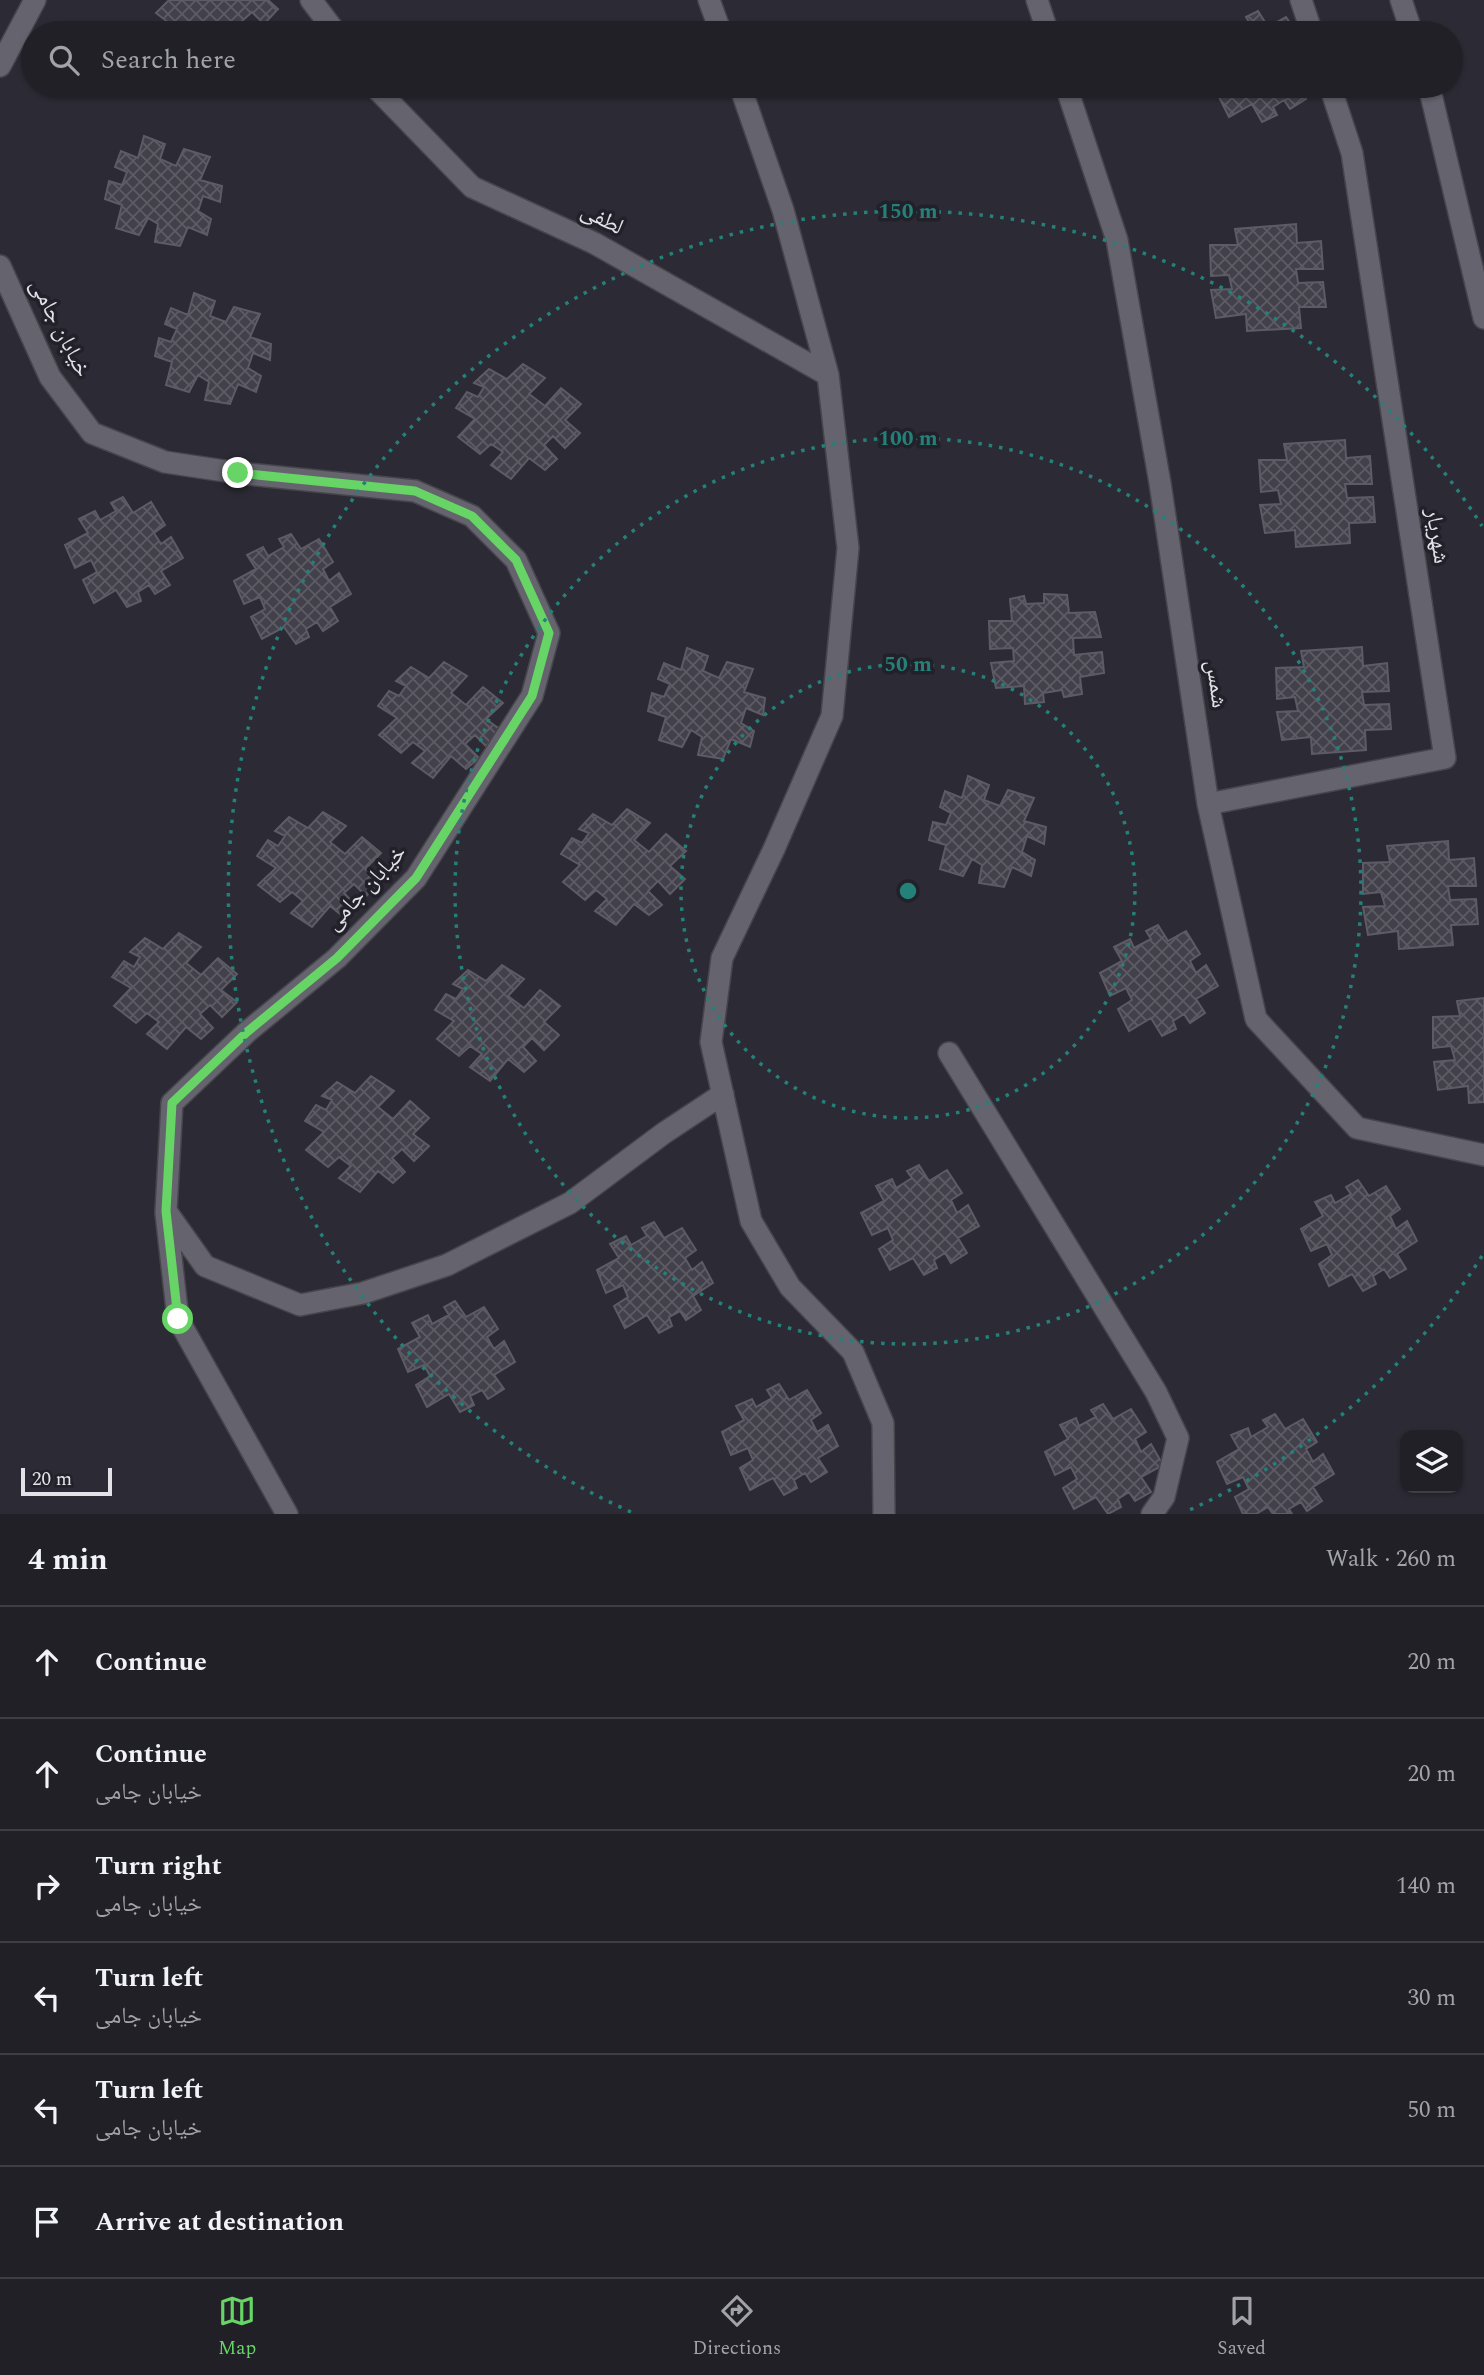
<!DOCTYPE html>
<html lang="en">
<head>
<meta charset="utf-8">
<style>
	:root { --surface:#212027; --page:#29282f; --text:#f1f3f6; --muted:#a2a3a7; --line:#3e3e44; --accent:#67d466 }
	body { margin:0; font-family:Spectral,"Noto Naskh Arabic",serif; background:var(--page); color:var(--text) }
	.controls { position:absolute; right:21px; bottom:21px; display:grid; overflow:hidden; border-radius:14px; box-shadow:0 2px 5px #0004 }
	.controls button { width:63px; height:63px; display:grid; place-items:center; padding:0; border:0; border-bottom:2px solid var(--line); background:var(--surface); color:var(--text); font:35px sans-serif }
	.scale { position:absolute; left:21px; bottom:18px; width:91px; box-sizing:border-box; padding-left:7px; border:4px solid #e3e2e8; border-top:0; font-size:19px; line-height:24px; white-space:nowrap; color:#e3e2e8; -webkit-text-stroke:5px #22212a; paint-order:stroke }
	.stop { position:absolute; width:21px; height:21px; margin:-16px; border:5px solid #67d466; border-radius:50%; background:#fff }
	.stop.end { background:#67d466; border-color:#fff; box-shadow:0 2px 7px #0008 }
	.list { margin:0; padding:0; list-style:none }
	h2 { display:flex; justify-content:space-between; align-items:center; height:91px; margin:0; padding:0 28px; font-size:30px }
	h2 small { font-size:23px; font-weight:400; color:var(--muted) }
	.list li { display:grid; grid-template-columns:46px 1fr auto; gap:21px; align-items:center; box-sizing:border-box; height:112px; padding:0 28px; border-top:2px solid var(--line) }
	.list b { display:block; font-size:26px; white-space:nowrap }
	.list p { margin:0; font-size:23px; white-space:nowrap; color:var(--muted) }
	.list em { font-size:23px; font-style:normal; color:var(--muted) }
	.icon { flex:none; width:38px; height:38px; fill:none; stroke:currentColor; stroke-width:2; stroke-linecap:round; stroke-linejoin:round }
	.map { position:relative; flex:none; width:1484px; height:1514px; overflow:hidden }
	.search { position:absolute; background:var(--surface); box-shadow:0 2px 5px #0004; left:21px; right:21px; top:21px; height:77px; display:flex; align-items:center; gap:18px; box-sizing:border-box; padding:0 24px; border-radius:38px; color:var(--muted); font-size:26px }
	.sheet { height:763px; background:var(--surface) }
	nav { display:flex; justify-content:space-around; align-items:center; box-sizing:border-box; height:98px; border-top:2px solid var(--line); background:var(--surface); font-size:19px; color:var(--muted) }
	nav a { display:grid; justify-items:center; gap:4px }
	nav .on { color:var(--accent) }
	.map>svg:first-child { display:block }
</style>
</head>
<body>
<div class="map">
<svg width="1484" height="1514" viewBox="0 0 1484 1514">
	<defs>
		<pattern id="building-cross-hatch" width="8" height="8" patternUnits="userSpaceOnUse" patternTransform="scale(1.75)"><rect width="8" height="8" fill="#42414b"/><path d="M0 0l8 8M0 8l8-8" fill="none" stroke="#5d5c65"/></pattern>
	</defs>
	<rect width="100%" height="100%" fill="#2c2a34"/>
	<!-- building -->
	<path fill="url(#building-cross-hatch)" stroke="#5d5b66" stroke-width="2" d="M169 0H268L278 9 264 24 252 12 242 21 253 33H197L201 29 189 20 178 30 156 13Z
		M1258 11 1268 27 1286 17 1297 33H1236L1251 25 1246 17Z
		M1231 25 1234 33H1214Z
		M1232 86H1297L1306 99 1290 109 1284 100 1273 107 1277 115 1262 122 1252 104 1229 117 1218 95Z
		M144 136 165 144 160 159 176 166 184 149 210 157 200 180 222 186 220 202 203 196 198 211 211 219 207 235 188 227 180 246 155 242 158 224 148 218 139 235 116 228 122 205 105 199 109 181 122 185 127 172 115 167 121 151 138 158Z
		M1296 224 1297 243 1321 241 1323 269H1296L1298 283 1323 282 1326 307H1299L1301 328 1247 331 1246 314 1216 318 1211 290 1232 289 1229 275 1211 276 1210 245H1238L1235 229Z
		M194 293 215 301 210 316 226 322 234 307 260 314 250 337 271 344 270 360 253 353 248 368 261 376 256 392 238 384 230 404 205 400 209 382 198 375 189 392 166 385 172 362 155 356 159 338 171 342 177 329 165 324 171 308 188 315Z
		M523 364 545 378 529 394 545 406 561 388 581 404 565 420 580 433 565 448 553 436 544 445 557 459 545 470 529 458 511 479 491 465 503 452 491 444 480 454 458 437 475 419 456 408 467 392 478 397 484 387 474 383 489 369 507 379Z
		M1345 440 1346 458 1370 456 1372 484H1345L1347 498 1373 497 1375 522 1349 523 1350 543 1296 547 1295 530 1265 533 1260 505 1281 504 1278 490 1261 492 1259 460H1287L1284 444Z
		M123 497 133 513 151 502 165 525 154 533 161 544 171 537 183 558 161 571 170 585 155 594 149 585 138 592 141 601 127 607 116 590 94 603 83 580 97 572 91 560 75 568 65 545 88 533 79 519 95 511 100 520 116 511 111 503Z
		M291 534 301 549 319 539 333 562 323 569 329 581 339 573 351 594 330 607 338 621 323 631 317 622 306 629 309 637 296 644 284 627 262 639 251 617 265 609 260 597 244 604 234 581 256 569 247 555 263 547 268 556 284 547 279 539Z
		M1044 594 1067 595 1069 613 1095 612 1101 637 1073 638 1074 655 1102 652 1104 673 1080 677 1082 694 1064 697 1062 690 1043 693 1044 702 1025 704 1024 686 996 688 991 663 1014 661 1013 648 990 649 989 621H1012L1010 599 1024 596 1026 604 1044 603Z
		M1362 647 1363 666 1387 663 1389 691 1362 692 1364 705 1389 704 1391 729 1365 730 1366 750 1312 754 1311 737 1282 740 1277 712 1298 711 1295 697 1277 699 1276 668 1304 667 1301 651Z
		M687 648 708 656 703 671 719 678 727 662 753 669 744 692 765 698 763 715 746 708 741 723 754 731 750 747 731 739 723 759 698 755 702 737 691 730 682 747 659 740 666 717 648 711 652 693 664 697 670 684 658 679 664 663 681 670Z
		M444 662 467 676 451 693 466 705 483 687 503 703 486 719 502 731 487 747 475 735 465 744 479 758 466 769 451 756 433 778 412 763 425 751 413 742 401 753 379 735 397 718 378 706 389 691 399 696 406 686 396 681 411 667 429 678Z
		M968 776 989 785 984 800 1000 806 1008 790 1034 798 1024 821 1046 827 1044 844 1027 836 1022 852 1035 860 1031 876 1012 867 1004 887 979 883 982 865 972 859 963 876 940 869 946 845 929 840 933 822 946 825 951 813 940 807 945 791 962 798Z
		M627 809 650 823 634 840 649 852 666 834 686 851 670 866 685 879 670 894 658 881 648 891 662 905 649 915 634 904 616 925 595 911 607 899 596 890 585 900 563 882 580 865 561 854 572 838 582 843 589 833 579 829 593 814 612 825Z
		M323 812 346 826 330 842 345 854 362 837 381 853 365 869 381 881 366 896 354 884 344 893 357 907 345 918 330 906 312 927 291 913 303 901 292 892 280 902 258 885 276 868 257 856 268 840 278 846 285 836 275 831 289 817 308 828Z
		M1448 841 1449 860 1474 858 1476 886H1448L1450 900 1476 899 1478 924 1451 925 1453 945 1399 949 1398 931 1368 935 1363 907 1385 906 1381 892 1363 894V863L1390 862 1387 846Z
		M1158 925 1168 941 1186 931 1200 954 1190 961 1196 973 1206 965 1218 986 1196 999 1205 1013 1190 1023 1184 1014 1173 1021 1176 1029 1162 1036 1151 1018 1129 1031 1118 1009 1132 1000 1126 988 1110 996 1100 973 1122 961 1114 947 1130 939 1134 948 1151 939 1146 931Z
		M179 933 201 947 186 963 201 975 218 958 237 974 221 990 237 1002 222 1017 210 1005 200 1014 213 1028 201 1039 186 1027 167 1049 147 1034 159 1022 147 1013 136 1023 114 1006 131 988 112 977 124 961 134 967 140 957 130 952 145 938 163 949Z
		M502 965 524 979 508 996 524 1008 540 990 560 1006 544 1022 559 1035 544 1050 532 1038 523 1047 536 1061 524 1072 508 1059 490 1081 470 1067 482 1054 470 1046 459 1056 437 1039 454 1021 435 1010 446 994 456 999 463 989 453 984 468 970 486 981Z
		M1484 998V1102L1469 1103 1468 1086 1438 1090 1434 1062 1455 1060 1451 1046 1433 1048V1017L1460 1016 1457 1001Z
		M371 1076 394 1091 378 1107 393 1119 410 1101 429 1118 413 1134 429 1146 414 1161 402 1149 392 1158 405 1172 393 1183 378 1171 360 1192 339 1178 351 1166 339 1157 328 1167 306 1150 324 1132 305 1121 316 1105 326 1110 332 1100 322 1096 337 1082 355 1093Z
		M919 1165 929 1181 947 1170 962 1193 951 1200 957 1213 968 1205 979 1226 958 1238 967 1253 951 1263 945 1253 934 1260 937 1268 924 1275 913 1258 890 1270 879 1249 893 1240 888 1228 872 1235 861 1213 884 1201 876 1186 892 1179 896 1188 912 1178 907 1171Z
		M1358 1180 1369 1196 1386 1186 1400 1209 1390 1216 1396 1229 1407 1221 1417 1241 1397 1254 1406 1269 1390 1278 1384 1269 1373 1276 1376 1284 1363 1291 1352 1274 1329 1286 1319 1264 1332 1255 1327 1244 1311 1251 1301 1229 1323 1216 1315 1202 1331 1195 1335 1203 1351 1194 1346 1187Z
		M654 1222 664 1238 682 1228 696 1250 685 1258 692 1270 702 1262 713 1283 693 1296 701 1310 686 1320 680 1311 669 1317 672 1326 659 1333 647 1315 625 1328 614 1306 628 1297 623 1285 606 1293 597 1270 619 1258 610 1244 626 1236 631 1245 647 1236 642 1228Z
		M455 1301 466 1317 484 1307 498 1329 487 1337 494 1349 504 1341 515 1362 494 1375 504 1389 488 1399 482 1390 470 1396 474 1405 460 1412 449 1394 427 1407 416 1385 430 1376 424 1365 408 1372 398 1349 420 1337 412 1323 428 1315 432 1324 449 1315 444 1307Z
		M779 1384 789 1400 807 1390 821 1413 811 1420 817 1432 828 1425 838 1446 818 1458 827 1472 811 1482 805 1473 794 1480 797 1488 784 1495 773 1478 750 1490 740 1468 753 1460 748 1448 731 1455 722 1432 744 1420 736 1406 752 1399 756 1407 772 1398 767 1390Z
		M1103 1404 1113 1419 1131 1409 1146 1432 1135 1439 1141 1452 1151 1444 1163 1465 1141 1477 1151 1492 1135 1501 1129 1492 1118 1499 1121 1507 1108 1514 1096 1497 1074 1509 1063 1488 1077 1479 1071 1467 1055 1475 1045 1452 1068 1439 1060 1425 1076 1418 1079 1426 1096 1417 1091 1410Z
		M1275 1414 1285 1429 1303 1419 1317 1442 1306 1449 1313 1462 1323 1454 1334 1474 1313 1487 1322 1501 1307 1511 1301 1502 1289 1509 1292 1514H1273L1268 1507 1256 1514H1243L1235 1497 1249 1489 1243 1477 1227 1484 1217 1462 1239 1449 1231 1435 1248 1428 1251 1437 1268 1427 1263 1420Z"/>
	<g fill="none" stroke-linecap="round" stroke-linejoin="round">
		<defs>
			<path id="minor" d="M311 0 336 33
				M709 0 721 33
				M1037 0 1048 33
				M1301 0 1312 33
				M1401 0 1412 33
				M0 66 35 0
				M374 86 472 187 594 243 828 375
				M740 86 783 210 828 375 848 548 832 716 774 849 722 958 711 1042 751 1221 790 1287 853 1352 883 1423 884 1514
				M1066 86 1117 240 1160 483 1208 804 1256 1019 1357 1128 1484 1155
				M1429 86 1484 318
				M0 266 50 377 92 433 165 462 238 473 415 491 472 516 516 560 549 633 532 696 416 878 337 958 247 1032 172 1103 166 1211 205 1266 300 1305 363 1293 447 1265 570 1203 664 1133 723 1094
				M1208 804 1445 758 1352 153 1330 86
				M949 1053 1156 1392 1178 1438 1164 1497 1152 1514
				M166 1213 178 1319 287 1514"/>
		</defs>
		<!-- minor casing -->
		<use href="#minor" stroke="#46454c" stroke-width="24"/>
		<!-- minor -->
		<use href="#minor" stroke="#65636e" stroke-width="21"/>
	</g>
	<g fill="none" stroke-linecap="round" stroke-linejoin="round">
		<!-- route -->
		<path stroke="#67d466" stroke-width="9" d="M178 1319 166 1211 172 1103 247 1032 337 958 416 878 532 696 549 633 516 560 472 516 415 491 238 473"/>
	</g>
	<!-- distance rings -->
	<g fill="none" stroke="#24817a" stroke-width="3.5" stroke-dasharray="3.5 7">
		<circle cx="908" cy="891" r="227"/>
		<circle cx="908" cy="891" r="453"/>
		<path d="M1482 1256A680 680 0 0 1 1185 1512M631 1512A680 680 0 1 1 1482 526"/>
	</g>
	<g text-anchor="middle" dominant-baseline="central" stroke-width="7" stroke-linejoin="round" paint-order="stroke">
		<!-- street labels -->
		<g font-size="23" fill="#e3e2e8" stroke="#22212a">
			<text transform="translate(602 219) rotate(27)">لطفی</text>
			<text transform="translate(60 328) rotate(63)">خیابان جامی</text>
			<text transform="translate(1437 536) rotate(81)">شهریار</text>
			<text transform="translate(1216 684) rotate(82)">شمس</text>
			<text transform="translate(366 888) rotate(-47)">خیابان جامی</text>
		</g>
	</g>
	<circle cx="908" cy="891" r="10" fill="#24817a" stroke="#22212a" stroke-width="3.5"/>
	<g font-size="21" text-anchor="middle" font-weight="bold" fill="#24817a" stroke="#22212a" stroke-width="7" stroke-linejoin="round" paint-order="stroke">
		<text x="908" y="218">150 m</text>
		<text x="908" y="445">100 m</text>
		<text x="908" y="671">50 m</text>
	</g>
</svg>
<div class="controls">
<button><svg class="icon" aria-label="layers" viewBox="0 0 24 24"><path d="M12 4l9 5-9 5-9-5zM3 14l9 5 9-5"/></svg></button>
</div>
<div class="scale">20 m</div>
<div class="stop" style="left:178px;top:1319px"></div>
<div class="stop end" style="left:238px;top:473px"></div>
<div class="search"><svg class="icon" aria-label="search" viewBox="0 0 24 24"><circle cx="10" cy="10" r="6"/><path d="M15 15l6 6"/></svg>Search here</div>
</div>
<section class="sheet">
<h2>4 min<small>Walk · 260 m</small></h2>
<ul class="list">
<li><svg class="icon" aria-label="ahead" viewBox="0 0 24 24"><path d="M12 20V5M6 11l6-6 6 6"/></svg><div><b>Continue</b></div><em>20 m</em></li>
<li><svg class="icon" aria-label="ahead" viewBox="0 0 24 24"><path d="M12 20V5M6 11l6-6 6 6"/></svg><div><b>Continue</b><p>خیابان جامی</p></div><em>20 m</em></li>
<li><svg class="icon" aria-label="right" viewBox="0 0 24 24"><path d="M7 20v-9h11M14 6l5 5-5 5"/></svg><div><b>Turn right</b><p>خیابان جامی</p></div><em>140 m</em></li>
<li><svg class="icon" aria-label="left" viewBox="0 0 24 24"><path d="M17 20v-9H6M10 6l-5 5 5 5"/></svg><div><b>Turn left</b><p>خیابان جامی</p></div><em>30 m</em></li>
<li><svg class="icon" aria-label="left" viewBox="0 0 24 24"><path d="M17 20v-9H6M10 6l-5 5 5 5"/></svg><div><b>Turn left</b><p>خیابان جامی</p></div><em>50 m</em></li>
<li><svg class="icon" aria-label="arrive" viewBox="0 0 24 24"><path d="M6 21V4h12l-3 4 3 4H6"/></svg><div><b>Arrive at destination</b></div></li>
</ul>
</section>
<nav>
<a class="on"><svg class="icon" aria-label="map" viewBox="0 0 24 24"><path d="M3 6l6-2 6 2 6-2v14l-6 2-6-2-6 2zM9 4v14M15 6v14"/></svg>Map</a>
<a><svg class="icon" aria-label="directions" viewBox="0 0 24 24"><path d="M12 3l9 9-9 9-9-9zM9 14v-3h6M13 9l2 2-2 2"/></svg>Directions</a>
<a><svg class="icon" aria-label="saved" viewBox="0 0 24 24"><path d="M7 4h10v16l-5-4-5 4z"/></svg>Saved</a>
</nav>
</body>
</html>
